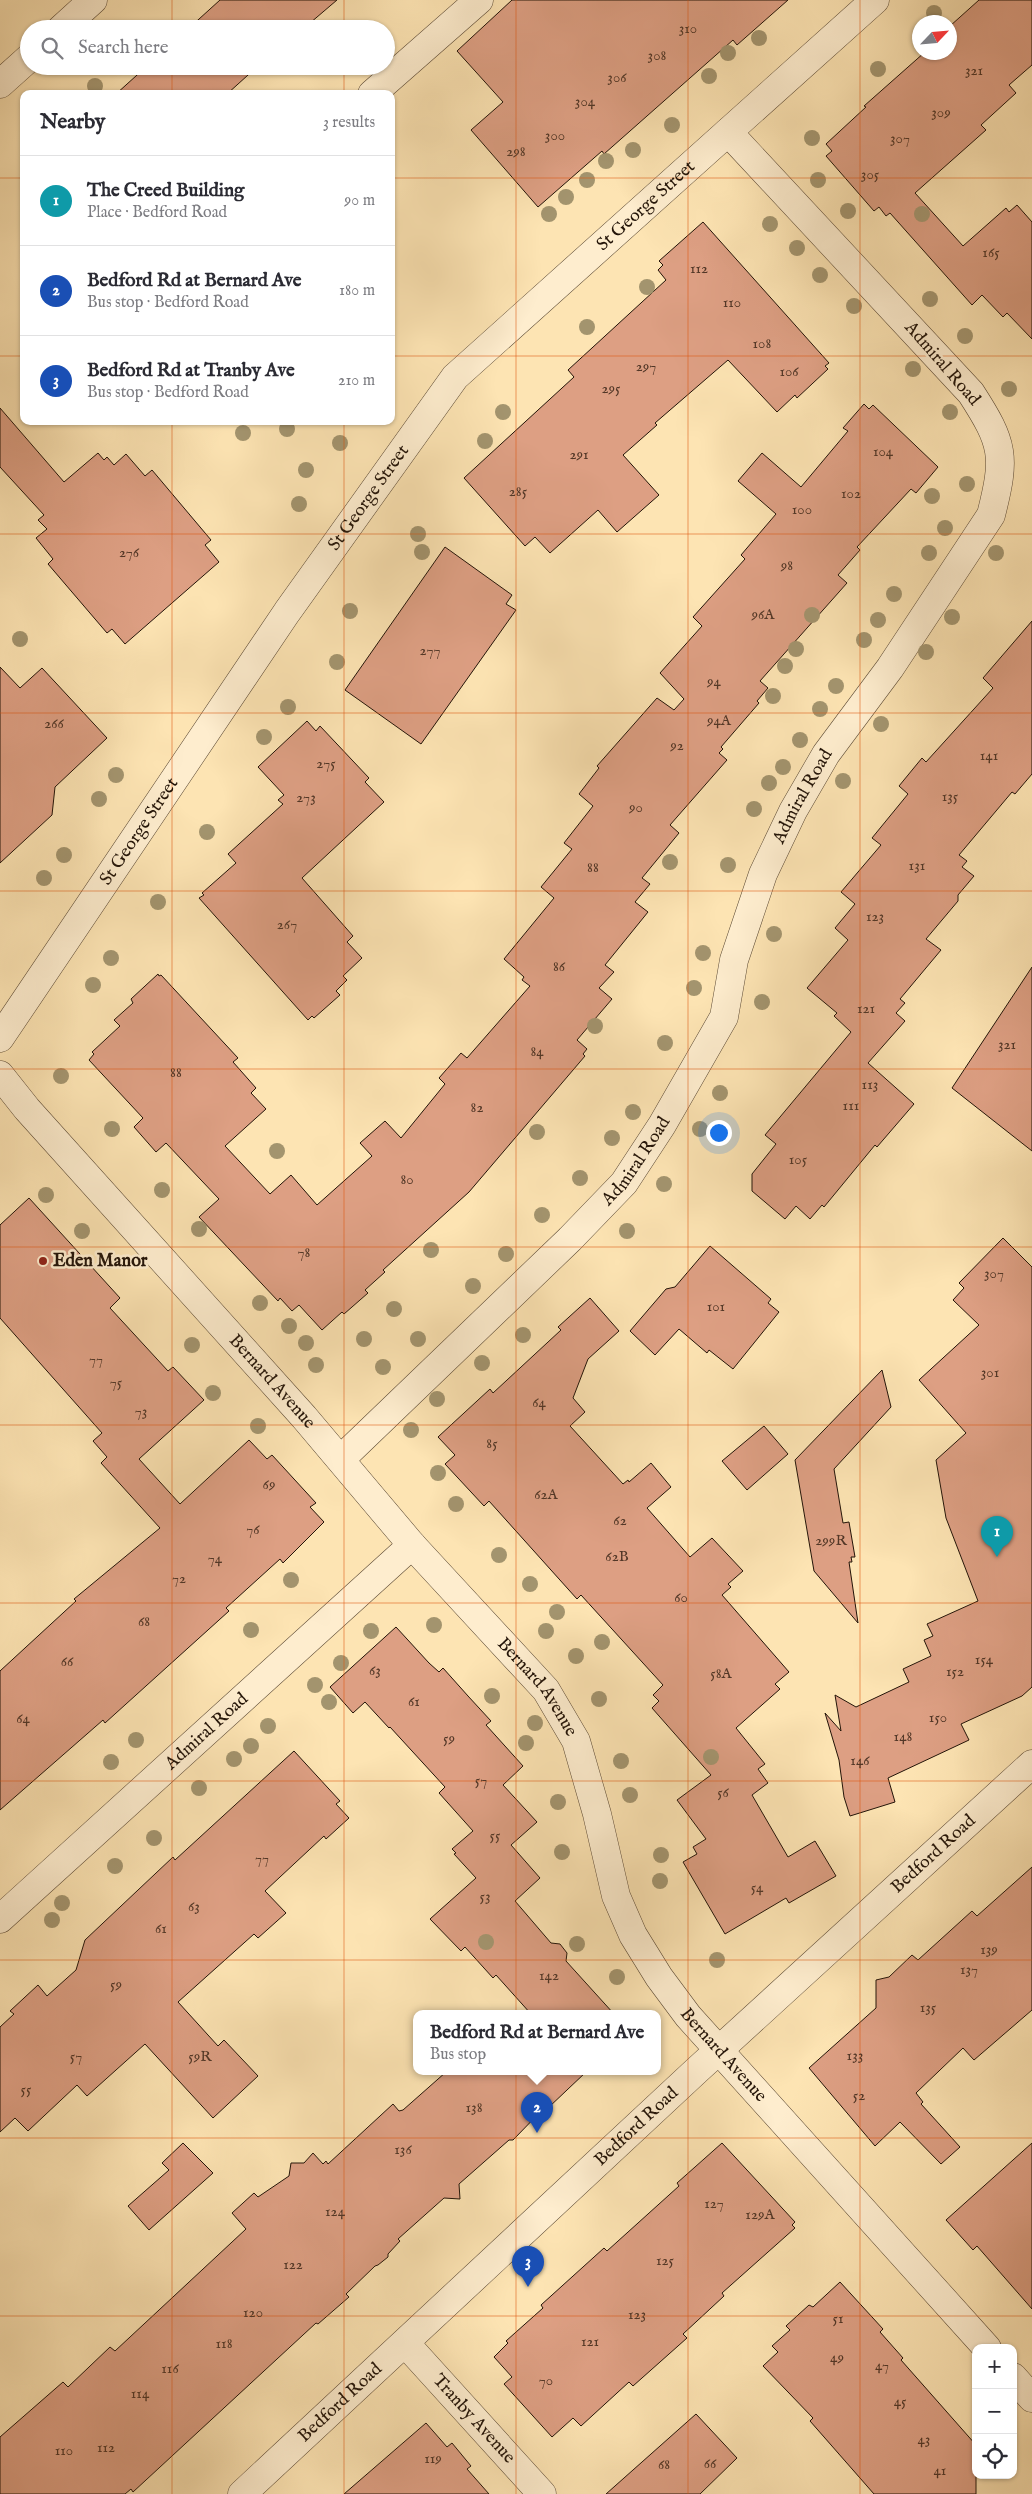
<!DOCTYPE html>
<html lang="en">
<head>
<meta charset="utf-8">
<style>
	:root { --surface:#fff; --page:#f2f2f3; --text:#2b2b33; --muted:#7c7c81; --line:#e1e1e2; --accent:#8f2418 }
	body { margin:0; font-family:"IM FELL English",serif; background:var(--page); color:var(--text) }
	.controls { position:absolute; right:15px; bottom:15px; display:grid; overflow:hidden; border-radius:10px; box-shadow:0 1px 4px #0004 }
	.controls button { width:45px; height:45px; display:grid; place-items:center; padding:0; border:0; border-bottom:1px solid var(--line); background:var(--surface); color:var(--text); font:25px sans-serif }
	.compass { position:absolute; left:912px; top:15px; width:45px; height:45px; border-radius:50%; background:var(--surface); box-shadow:0 1px 4px #0004; rotate:64deg }
	.you { position:absolute; left:718px; top:1132px; width:18px; height:18px; margin:-12px; border:4px solid #fff; border-radius:50%; background:#1a73e8; box-shadow:0 0 0 8px #1a73e833 }
	.badge { display:grid; place-items:center; width:32px; height:32px; border-radius:50%; background:var(--accent); color:#fff; font-size:16px; font-weight:700 }
	.pin { position:absolute; translate:-50% -41px; filter:drop-shadow(0 1px 2px #0008) }
	.pin::after { content:''; position:absolute; top:26px; width:18px; height:15px; background:inherit; clip-path:polygon(0 0,100% 0,50% 100%) }
	.popup { position:absolute; left:413px; top:2010px; width:248px; height:65px; box-sizing:border-box; display:grid; place-content:center; border-radius:10px; background:var(--surface); filter:drop-shadow(0 1px 4px #0005); font-size:16px; white-space:nowrap; color:var(--muted) }
	.popup b { font-size:19px; color:var(--text) }
	.popup::after { content:''; position:absolute; left:50%; top:100%; margin-left:-10px; border:10px solid transparent; border-top-color:var(--surface) }
	.list { margin:0; padding:0; list-style:none }
	h2 { display:flex; justify-content:space-between; align-items:center; height:65px; margin:0; padding:0 20px; font-size:21px }
	h2 small { font-size:16px; font-weight:400; color:var(--muted) }
	.list li { display:grid; grid-template-columns:32px 1fr auto; gap:15px; align-items:center; box-sizing:border-box; height:90px; padding:0 20px; border-top:1px solid var(--line) }
	.list b { display:block; font-size:19px; white-space:nowrap }
	.list p { margin:0; font-size:16px; white-space:nowrap; color:var(--muted) }
	.list em { font-size:16px; font-style:normal; color:var(--muted) }
	.icon { flex:none; width:28px; height:28px; fill:none; stroke:currentColor; stroke-width:2; stroke-linecap:round; stroke-linejoin:round }
	.map { position:relative; flex:none; width:1032px; height:2494px; overflow:hidden }
	.search { position:absolute; background:var(--surface); box-shadow:0 1px 4px #0004; left:20px; top:20px; width:375px; height:55px; display:flex; align-items:center; gap:12px; box-sizing:border-box; padding:0 18px; border-radius:28px; color:var(--muted); font-size:19px }
	.panel { position:absolute; background:var(--surface); box-shadow:0 1px 4px #0004; left:20px; top:90px; width:375px; height:335px; border-radius:10px }
	.map>svg:first-child { display:block }
</style>
</head>
<body>
<div class="map">
<svg width="1032" height="2494" viewBox="0 0 1032 2494">
	<rect width="100%" height="100%" fill="#fde4b3"/>
	<filter id="stains"><feTurbulence type="fractalNoise" baseFrequency=".004" numOctaves="4"/><feColorMatrix values="0 0 0 0 .2 0 0 0 0 .09 0 0 0 0 .02 0 0 0 .5 -.17"/></filter>
	<radialGradient id="worn" r=".72"><stop offset=".6" stop-color="#630" stop-opacity="0"/><stop offset="1" stop-color="#630" stop-opacity=".3"/></radialGradient>
	<!-- building -->
	<path fill="#dd9f83" stroke="#231408" d="M220 0H337L303 29H188Z
		M512 0H788L737 45 733 40 604 154 602 151 538 207 471 130 503 102 457 51Z
		M979 0H1032V65L1009 85 1016 93 981 125 986 130 915 193 963 246 1006 208 1009 212 1017 205 1032 222V339L1007 313 1003 317 982 295 972 305 890 213 886 216 879 207 874 211 826 156 832 151 826 144 866 107 864 106 925 52H950V26Z
		M147 66H258L227 94H116Z
		M703 222 829 363 825 366 828 369 797 398 795 395 777 412 728 360 655 423 657 425 623 455 659 495 617 532 598 510 550 553 535 537 525 546 464 478 574 377 568 370 666 280 658 270 663 265 659 261Z
		M864 404 869 409 873 405 938 467 916 493 911 489 857 547 860 550 838 575 847 583 760 681 768 688 757 701 759 703 721 747 723 749 719 753 727 760 670 825 679 833 642 878 650 884 635 902 648 912 605 965 614 972 599 988 612 999 577 1040 587 1049 583 1054 585 1056 469 1192 383 1270 385 1272 365 1290 368 1293 344 1314 342 1312 322 1330 299 1305 292 1311 280 1298 278 1301 199 1217 219 1199 166 1143 156 1152 134 1127 143 1118 89 1060 94 1054 92 1052 120 1026 114 1020 133 1003 131 999 158 974 159 976 161 975 238 1058 233 1062 256 1088 251 1093 266 1109 225 1146 270 1194 291 1175 317 1205 372 1156 360 1143 385 1121 401 1138 445 1084 439 1078 461 1053 467 1058 530 986 522 980 524 977 504 959 554 898 541 887 572 849 564 843 593 806 579 794 599 768 597 766 657 698 674 710 684 699 660 673 702 626 693 617 745 559 741 555 776 514 738 481 762 453 801 487 848 431 843 428Z
		M0 408 64 482 98 453 104 460 107 457 114 465 126 454 145 476 152 470 211 540 205 545 219 562 125 644 112 629 107 633 48 564 53 559 36 538 47 529 38 520 44 515 0 467Z
		M445 547 512 595 506 604 516 610 421 744 345 690Z
		M1032 621V774L1015 794 1012 792 959 855 967 861 962 867 974 876 958 895V901L926 939 941 950 900 999 905 1003 896 1013 905 1021 868 1063 914 1104 877 1147 875 1145 824 1207 822 1205 810 1219 796 1206 785 1219 752 1191V1174L776 1144 765 1135 851 1032 834 1016 837 1013 807 988 848 940 835 928 855 904 841 892 881 845 872 838 908 794 899 786 922 758 926 762 993 688 983 678Z
		M0 667 20 688 42 668 107 738 55 787 52 815 0 863Z
		M307 721 316 731 320 726 369 778 365 782 384 802 302 878 353 936 347 942 362 958 343 976 347 980 336 991 340 995 314 1018 312 1016 308 1020 199 898 204 895 202 893 236 863 228 854 283 804 278 800 284 795 258 767Z
		M1032 967V1151L952 1088Z
		M29 1198 120 1298 110 1308 168 1371 173 1367 204 1400 139 1459 180 1504 249 1440 267 1459 272 1455 316 1503 310 1507 324 1522 283 1563 280 1559 226 1608 229 1611 105 1723 103 1720 0 1810V1671L76 1601 74 1599 160 1528 101 1463 107 1457 93 1441 102 1433 0 1318V1225Z
		M1003 1238 1032 1267V1687L1022 1696 961 1724 969 1740 888 1778 895 1802 850 1816 844 1797 839 1760 825 1713 841 1731 835 1695 856 1707 909 1682 903 1669 931 1656 924 1640 933 1636 927 1624 978 1601 946 1518 936 1460 966 1433 919 1380 979 1325 953 1300 964 1288 959 1283Z
		M710 1246 771 1299 768 1303 779 1312 733 1369 709 1350 707 1353 679 1329 655 1355 630 1331 666 1289 675 1287Z
		M590 1298 619 1331 588 1359 573 1398 585 1412 570 1426 623 1484 628 1480 629 1482 651 1463 671 1487 647 1508 690 1557 712 1538 743 1571 728 1584 731 1587 722 1595 789 1672 775 1684 780 1689 736 1728 765 1764 758 1769 768 1783 752 1795 788 1857 815 1841 836 1876 789 1903 786 1898 725 1934 683 1862 697 1854 693 1847 706 1839 677 1800 711 1775 652 1708 659 1701 653 1695 663 1685 581 1595 577 1599 489 1501 484 1506 445 1464 455 1455 438 1437 490 1389 493 1393 561 1330 558 1327Z
		M882 1370 891 1407 834 1469 843 1523 849 1522 855 1557H851L852 1562H849L858 1623 814 1571 795 1460Z
		M764 1426 788 1454 747 1490 722 1461Z
		M396 1627 429 1663 439 1672 443 1668 468 1696 491 1721 486 1725 523 1766 503 1785 537 1822 511 1845 540 1878 515 1901 551 1943 560 1944 567 1953 566 1961 614 2014H531L496 1975 493 1978 465 1947 461 1951 430 1919 476 1878 454 1854 456 1853 452 1849 473 1831 439 1793 445 1787 390 1727 389 1728 365 1702 353 1713 330 1687Z
		M294 1751 340 1801 336 1804 349 1818 326 1839 324 1836 265 1891 286 1913 258 1938 254 1934 178 2002 218 2046 224 2040 258 2076 213 2118 145 2044 87 2096 77 2085 28 2131 15 2118 0 2132V2027L14 2014 10 2011 38 1985 47 1996 76 1970 85 1940 173 1857 175 1860Z
		M1032 1867V2010L974 2060 963 2048 916 2093 923 2102 921 2104 960 2147 941 2164 900 2122 875 2146 809 2068 876 2008V1980L889 1977 912 1955 918 1960 972 1911 977 1916Z
		M446 2072H586L548 2108 546 2106 513 2140H509L459 2184 460 2199 444 2198 398 2239 400 2241 388 2254V2257L378 2265 375 2266 346 2294 349 2297 318 2324 316 2323 133 2492 131 2489 125 2494H0V2437L63 2382 68 2387 110 2347 115 2351 246 2229 232 2213 254 2193 258 2197 289 2176 291 2163H304L313 2153 323 2164 326 2161 328 2164 393 2104 399 2111 403 2110Z
		M183 2143 213 2173 149 2230 128 2206 169 2170 162 2163Z
		M722 2143 795 2222 792 2225 795 2228 722 2293 724 2296 683 2334 687 2338 633 2386 629 2382 581 2426 573 2418 552 2437 504 2384 512 2377 494 2357 508 2343 506 2341 543 2308 541 2305 604 2248 607 2251 679 2186 677 2183Z
		M1032 2143V2309L977 2246 973 2250 946 2220Z
		M840 2282 883 2329 880 2332 903 2358 901 2360 976 2445V2494H874L810 2421 813 2418 763 2366 778 2352 772 2346 790 2330 786 2326 809 2305 813 2307Z
		M696 2414 737 2458 700 2494H606Z
		M426 2423 447 2447 452 2443 471 2466 467 2469 489 2494H344Z"/>
	<g fill="none" stroke-linecap="round" stroke-linejoin="round">
		<defs>
			<g id="minor">
				<path d="M61 29 93 0"/>
				<path d="M0 84 29 58"/>
				<path d="M372 94 479 0"/>
				<path id="s1" d="M0 1038 287 612 455 377 875 0"/>
				<path id="s2" d="M0 1075 27 1109 304 1417 412 1545 546 1690 576 1741 597 1814 616 1896 633 1935 659 1977 688 2016 987 2348"/>
				<path id="s3" d="M341 1459 570 1239 624 1183 662 1125 724 1017 734 960 763 874 793 811 826 754 890 668 991 515C1006 456 1004 444 971 393L728 132"/>
				<path id="s4" d="M0 1919 412 1545"/>
				<path id="s5" d="M406 2344 542 2494"/>
				<path d="M1013 2377 1032 2398"/>
				<path id="s6" d="M242 2494 696 2071 1032 1764"/>
			</g>
		</defs>
		<!-- minor casing -->
		<use href="#minor" stroke="#5a4833" stroke-width="29"/>
		<!-- minor -->
		<use href="#minor" stroke="#feedce" stroke-width="28"/>
	</g>
	<!-- trees -->
	<g fill="#a3946e">
		<circle cx="934" cy="13" r="8"/>
		<circle cx="759" cy="38" r="8"/>
		<circle cx="728" cy="53" r="8"/>
		<circle cx="878" cy="69" r="8"/>
		<circle cx="709" cy="76" r="8"/>
		<circle cx="95" cy="86" r="8"/>
		<circle cx="672" cy="125" r="8"/>
		<circle cx="812" cy="138" r="8"/>
		<circle cx="633" cy="150" r="8"/>
		<circle cx="606" cy="161" r="8"/>
		<circle cx="587" cy="180" r="8"/>
		<circle cx="818" cy="180" r="8"/>
		<circle cx="566" cy="197" r="8"/>
		<circle cx="848" cy="211" r="8"/>
		<circle cx="549" cy="214" r="8"/>
		<circle cx="922" cy="214" r="8"/>
		<circle cx="770" cy="224" r="8"/>
		<circle cx="797" cy="248" r="8"/>
		<circle cx="820" cy="275" r="8"/>
		<circle cx="647" cy="287" r="8"/>
		<circle cx="930" cy="299" r="8"/>
		<circle cx="854" cy="306" r="8"/>
		<circle cx="587" cy="327" r="8"/>
		<circle cx="965" cy="336" r="8"/>
		<circle cx="913" cy="369" r="8"/>
		<circle cx="1009" cy="389" r="8"/>
		<circle cx="503" cy="412" r="8"/>
		<circle cx="950" cy="412" r="8"/>
		<circle cx="287" cy="429" r="8"/>
		<circle cx="243" cy="433" r="8"/>
		<circle cx="485" cy="441" r="8"/>
		<circle cx="340" cy="443" r="8"/>
		<circle cx="306" cy="470" r="8"/>
		<circle cx="967" cy="484" r="8"/>
		<circle cx="932" cy="496" r="8"/>
		<circle cx="299" cy="504" r="8"/>
		<circle cx="945" cy="528" r="8"/>
		<circle cx="418" cy="534" r="8"/>
		<circle cx="422" cy="552" r="8"/>
		<circle cx="929" cy="553" r="8"/>
		<circle cx="996" cy="553" r="8"/>
		<circle cx="894" cy="594" r="8"/>
		<circle cx="350" cy="611" r="8"/>
		<circle cx="812" cy="615" r="8"/>
		<circle cx="952" cy="617" r="8"/>
		<circle cx="878" cy="620" r="8"/>
		<circle cx="20" cy="639" r="8"/>
		<circle cx="864" cy="640" r="8"/>
		<circle cx="796" cy="649" r="8"/>
		<circle cx="926" cy="652" r="8"/>
		<circle cx="337" cy="662" r="8"/>
		<circle cx="785" cy="666" r="8"/>
		<circle cx="836" cy="686" r="8"/>
		<circle cx="773" cy="696" r="8"/>
		<circle cx="288" cy="707" r="8"/>
		<circle cx="820" cy="709" r="8"/>
		<circle cx="881" cy="724" r="8"/>
		<circle cx="264" cy="737" r="8"/>
		<circle cx="800" cy="740" r="8"/>
		<circle cx="783" cy="767" r="8"/>
		<circle cx="116" cy="775" r="8"/>
		<circle cx="843" cy="781" r="8"/>
		<circle cx="769" cy="783" r="8"/>
		<circle cx="99" cy="799" r="8"/>
		<circle cx="754" cy="809" r="8"/>
		<circle cx="207" cy="832" r="8"/>
		<circle cx="64" cy="855" r="8"/>
		<circle cx="670" cy="862" r="8"/>
		<circle cx="728" cy="865" r="8"/>
		<circle cx="44" cy="878" r="8"/>
		<circle cx="158" cy="902" r="8"/>
		<circle cx="774" cy="934" r="8"/>
		<circle cx="703" cy="953" r="8"/>
		<circle cx="111" cy="958" r="8"/>
		<circle cx="93" cy="985" r="8"/>
		<circle cx="694" cy="988" r="8"/>
		<circle cx="762" cy="1002" r="8"/>
		<circle cx="595" cy="1026" r="8"/>
		<circle cx="665" cy="1043" r="8"/>
		<circle cx="61" cy="1076" r="8"/>
		<circle cx="720" cy="1093" r="8"/>
		<circle cx="633" cy="1112" r="8"/>
		<circle cx="112" cy="1129" r="8"/>
		<circle cx="700" cy="1129" r="8"/>
		<circle cx="537" cy="1132" r="8"/>
		<circle cx="612" cy="1138" r="8"/>
		<circle cx="277" cy="1151" r="8"/>
		<circle cx="580" cy="1178" r="8"/>
		<circle cx="664" cy="1184" r="8"/>
		<circle cx="162" cy="1190" r="8"/>
		<circle cx="46" cy="1195" r="8"/>
		<circle cx="542" cy="1215" r="8"/>
		<circle cx="199" cy="1229" r="8"/>
		<circle cx="82" cy="1231" r="8"/>
		<circle cx="627" cy="1231" r="8"/>
		<circle cx="431" cy="1250" r="8"/>
		<circle cx="506" cy="1254" r="8"/>
		<circle cx="109" cy="1261" r="8"/>
		<circle cx="473" cy="1286" r="8"/>
		<circle cx="260" cy="1303" r="8"/>
		<circle cx="394" cy="1309" r="8"/>
		<circle cx="289" cy="1326" r="8"/>
		<circle cx="523" cy="1335" r="8"/>
		<circle cx="364" cy="1339" r="8"/>
		<circle cx="418" cy="1339" r="8"/>
		<circle cx="306" cy="1343" r="8"/>
		<circle cx="192" cy="1345" r="8"/>
		<circle cx="482" cy="1363" r="8"/>
		<circle cx="316" cy="1365" r="8"/>
		<circle cx="383" cy="1367" r="8"/>
		<circle cx="213" cy="1393" r="8"/>
		<circle cx="437" cy="1399" r="8"/>
		<circle cx="258" cy="1426" r="8"/>
		<circle cx="411" cy="1430" r="8"/>
		<circle cx="438" cy="1473" r="8"/>
		<circle cx="456" cy="1504" r="8"/>
		<circle cx="499" cy="1555" r="8"/>
		<circle cx="291" cy="1580" r="8"/>
		<circle cx="530" cy="1584" r="8"/>
		<circle cx="557" cy="1612" r="8"/>
		<circle cx="434" cy="1625" r="8"/>
		<circle cx="251" cy="1630" r="8"/>
		<circle cx="371" cy="1631" r="8"/>
		<circle cx="546" cy="1631" r="8"/>
		<circle cx="602" cy="1642" r="8"/>
		<circle cx="576" cy="1656" r="8"/>
		<circle cx="341" cy="1663" r="8"/>
		<circle cx="315" cy="1685" r="8"/>
		<circle cx="492" cy="1696" r="8"/>
		<circle cx="599" cy="1699" r="8"/>
		<circle cx="329" cy="1702" r="8"/>
		<circle cx="535" cy="1723" r="8"/>
		<circle cx="268" cy="1726" r="8"/>
		<circle cx="136" cy="1740" r="8"/>
		<circle cx="526" cy="1743" r="8"/>
		<circle cx="251" cy="1746" r="8"/>
		<circle cx="711" cy="1757" r="8"/>
		<circle cx="234" cy="1759" r="8"/>
		<circle cx="621" cy="1761" r="8"/>
		<circle cx="111" cy="1762" r="8"/>
		<circle cx="199" cy="1788" r="8"/>
		<circle cx="630" cy="1795" r="8"/>
		<circle cx="558" cy="1802" r="8"/>
		<circle cx="154" cy="1838" r="8"/>
		<circle cx="562" cy="1852" r="8"/>
		<circle cx="661" cy="1855" r="8"/>
		<circle cx="115" cy="1866" r="8"/>
		<circle cx="660" cy="1881" r="8"/>
		<circle cx="62" cy="1903" r="8"/>
		<circle cx="52" cy="1920" r="8"/>
		<circle cx="486" cy="1942" r="8"/>
		<circle cx="577" cy="1944" r="8"/>
		<circle cx="717" cy="1960" r="8"/>
		<circle cx="617" cy="1977" r="8"/>
	</g>
	<!-- grid -->
	<path fill="none" stroke="#de560c" stroke-width="1" stroke-opacity="0.55" d="M172 0V29M344 0V29M516 0V2494M688 0V2494M860 0V2494M172 66V94M344 66V94M0 178H24M391 178H1032M0 356H24M391 356H1032M172 421V2494M344 421V2494M0 534H1032M0 713H1032M0 891H1032M0 1069H1032M0 1247H1032M0 1425H1032M0 1603H1032M0 1781H1032M0 1960H1032M0 2138H1032M0 2316H1032"/>
	<!-- markers -->
	<circle fill="#8f2418" stroke="#feedce" stroke-width="2" cx="43" cy="1261" r="5"/>
	<g text-anchor="middle" dominant-baseline="central" stroke-width="5" stroke-linejoin="round" paint-order="stroke">
		<!-- number labels -->
		<g font-size="15" fill="#523727">
			<text x="688" y="28">310</text>
			<text x="657" y="55">308</text>
			<text x="974" y="70">321</text>
			<text x="617" y="77">306</text>
			<text x="585" y="101">304</text>
			<text x="941" y="112">309</text>
			<text x="555" y="135">300</text>
			<text x="900" y="138">307</text>
			<text x="516" y="151">298</text>
			<text x="870" y="174">305</text>
			<text x="991" y="252">165</text>
			<text x="699" y="268">112</text>
			<text x="732" y="302">110</text>
			<text x="762" y="343">108</text>
			<text x="646" y="366">297</text>
			<text x="789" y="371">106</text>
			<text x="611" y="388">295</text>
			<text x="883" y="451">104</text>
			<text x="579" y="454">291</text>
			<text x="518" y="491">285</text>
			<text x="851" y="493">102</text>
			<text x="802" y="509">100</text>
			<text x="129" y="552">276</text>
			<text x="787" y="565">98</text>
			<text x="763" y="614">96A</text>
			<text x="430" y="650">277</text>
			<text x="714" y="681">94</text>
			<text x="719" y="720">94A</text>
			<text x="54" y="723">266</text>
			<text x="677" y="745">92</text>
			<text x="989" y="755">141</text>
			<text x="326" y="763">275</text>
			<text x="950" y="796">135</text>
			<text x="306" y="797">273</text>
			<text x="636" y="807">90</text>
			<text x="917" y="865">131</text>
			<text x="593" y="867">88</text>
			<text x="875" y="916">123</text>
			<text x="287" y="924">267</text>
			<text x="559" y="966">86</text>
			<text x="866" y="1008">121</text>
			<text x="1007" y="1044">321</text>
			<text x="537" y="1051">84</text>
			<text x="176" y="1072">88</text>
			<text x="870" y="1084">113</text>
			<text x="851" y="1105">111</text>
			<text x="477" y="1107">82</text>
			<text x="798" y="1159">105</text>
			<text x="407" y="1179">80</text>
			<text x="304" y="1252">78</text>
			<text x="994" y="1273">307</text>
			<text x="716" y="1306">101</text>
			<text x="96" y="1359">77</text>
			<text x="990" y="1372">301</text>
			<text x="116" y="1382">75</text>
			<text x="539" y="1402">64</text>
			<text x="141" y="1411">73</text>
			<text x="492" y="1443">85</text>
			<text x="269" y="1484">69</text>
			<text x="546" y="1494">62A</text>
			<text x="620" y="1520">62</text>
			<text x="253" y="1529">76</text>
			<text x="831" y="1540">299R</text>
			<text x="617" y="1556">62B</text>
			<text x="215" y="1558">74</text>
			<text x="179" y="1578">72</text>
			<text x="681" y="1597">60</text>
			<text x="144" y="1621">68</text>
			<text x="984" y="1659">154</text>
			<text x="67" y="1661">66</text>
			<text x="375" y="1670">63</text>
			<text x="955" y="1671">152</text>
			<text x="721" y="1673">58A</text>
			<text x="414" y="1701">61</text>
			<text x="938" y="1717">150</text>
			<text x="23" y="1718">64</text>
			<text x="903" y="1736">148</text>
			<text x="449" y="1738">59</text>
			<text x="860" y="1760">146</text>
			<text x="481" y="1780">57</text>
			<text x="723" y="1792">56</text>
			<text x="495" y="1835">55</text>
			<text x="262" y="1858">77</text>
			<text x="757" y="1887">54</text>
			<text x="485" y="1896">53</text>
			<text x="194" y="1906">63</text>
			<text x="161" y="1928">61</text>
			<text x="989" y="1949">139</text>
			<text x="969" y="1969">137</text>
			<text x="549" y="1975">142</text>
			<text x="116" y="1984">59</text>
			<text x="928" y="2007">135</text>
			<text x="855" y="2055">133</text>
			<text x="76" y="2056">57</text>
			<text x="200" y="2056">59R</text>
			<text x="26" y="2089">55</text>
			<text x="859" y="2095">52</text>
			<text x="474" y="2107">138</text>
			<text x="403" y="2149">136</text>
			<text x="714" y="2203">127</text>
			<text x="335" y="2211">124</text>
			<text x="760" y="2214">129A</text>
			<text x="665" y="2260">125</text>
			<text x="293" y="2264">122</text>
			<text x="253" y="2312">120</text>
			<text x="637" y="2314">123</text>
			<text x="838" y="2318">51</text>
			<text x="590" y="2341">121</text>
			<text x="224" y="2343">118</text>
			<text x="837" y="2357">49</text>
			<text x="882" y="2365">47</text>
			<text x="170" y="2368">116</text>
			<text x="546" y="2380">70</text>
			<text x="140" y="2393">114</text>
			<text x="900" y="2401">45</text>
			<text x="924" y="2439">43</text>
			<text x="106" y="2447">112</text>
			<text x="64" y="2450">110</text>
			<text x="433" y="2458">119</text>
			<text x="710" y="2463">66</text>
			<text x="664" y="2464">68</text>
			<text x="940" y="2470">41</text>
		</g>
		<!-- street labels -->
		<g font-size="18" fill="#231408" stroke="#feedce">
			<text stroke="none"><textPath href="#s1" startOffset="1059">St George Street</textPath></text>
			<text transform="translate(942 364) rotate(49)">Admiral Road</text>
			<text stroke="none"><textPath href="#s1" startOffset="654">St George Street</textPath></text>
			<text stroke="none"><textPath href="#s3" startOffset="825">Admiral Road</textPath></text>
			<text stroke="none"><textPath href="#s1" startOffset="249">St George Street</textPath></text>
			<text stroke="none"><textPath href="#s3" startOffset="420">Admiral Road</textPath></text>
			<text stroke="none"><textPath href="#s2" startOffset="410">Bernard Avenue</textPath></text>
			<text stroke="none"><textPath href="#s2" startOffset="815">Bernard Avenue</textPath></text>
			<text stroke="none"><textPath href="#s4" startOffset="279">Admiral Road</textPath></text>
			<text stroke="none"><textPath href="#s6" startOffset="942">Bedford Road</textPath></text>
			<text stroke="none"><textPath href="#s2" startOffset="1235">Bernard Avenue</textPath></text>
			<text stroke="none"><textPath href="#s6" startOffset="539">Bedford Road</textPath></text>
			<text stroke="none"><textPath href="#s6" startOffset="134">Bedford Road</textPath></text>
			<text stroke="none"><textPath href="#s5" startOffset="101">Tranby Avenue</textPath></text>
		</g>
		<!-- poi labels -->
		<g font-size="18" font-weight="bold" fill="#231408" stroke="#feedce" text-anchor="start">
			<text x="53" y="1261">Eden Manor</text>
		</g>
	</g>
	<rect width="100%" height="100%" filter="url(#stains)"/>
	<rect width="100%" height="100%" fill="url(#worn)"/>
</svg>
<div class="controls">
<button>+</button>
<button>−</button>
<button><svg class="icon" aria-label="locate" viewBox="0 0 24 24"><circle cx="12" cy="12" r="6"/><path d="M12 2v4M12 18v4M2 12h4M18 12h4"/></svg></button>
</div>
<svg class="compass" viewBox="-18 -18 36 36"><path d="M0-13l5 13h-10z" fill="#e53935"/><path d="M0 13l5-13h-10z" fill="#7c7c81"/></svg>
<div class="you"></div>
<div class="pin badge" style="left:997px;top:1557px;background:#0f9aa8">1</div>
<div class="pin badge" style="left:537px;top:2133px;background:#1a4fb4">2</div>
<div class="popup"><b>Bedford Rd at Bernard Ave</b>Bus stop</div>
<div class="pin badge" style="left:528px;top:2287px;background:#1a4fb4">3</div>
<div class="search"><svg class="icon" aria-label="search" viewBox="0 0 24 24"><circle cx="10" cy="10" r="6"/><path d="M15 15l6 6"/></svg>Search here</div>
<section class="panel">
<h2>Nearby<small>3 results</small></h2>
<ul class="list">
<li><span class="badge" style="background:#0f9aa8">1</span><div><b>The Creed Building</b><p>Place · Bedford Road</p></div><em>90 m</em></li>
<li><span class="badge" style="background:#1a4fb4">2</span><div><b>Bedford Rd at Bernard Ave</b><p>Bus stop · Bedford Road</p></div><em>180 m</em></li>
<li><span class="badge" style="background:#1a4fb4">3</span><div><b>Bedford Rd at Tranby Ave</b><p>Bus stop · Bedford Road</p></div><em>210 m</em></li>
</ul>
</section>
</div>
</body>
</html>
